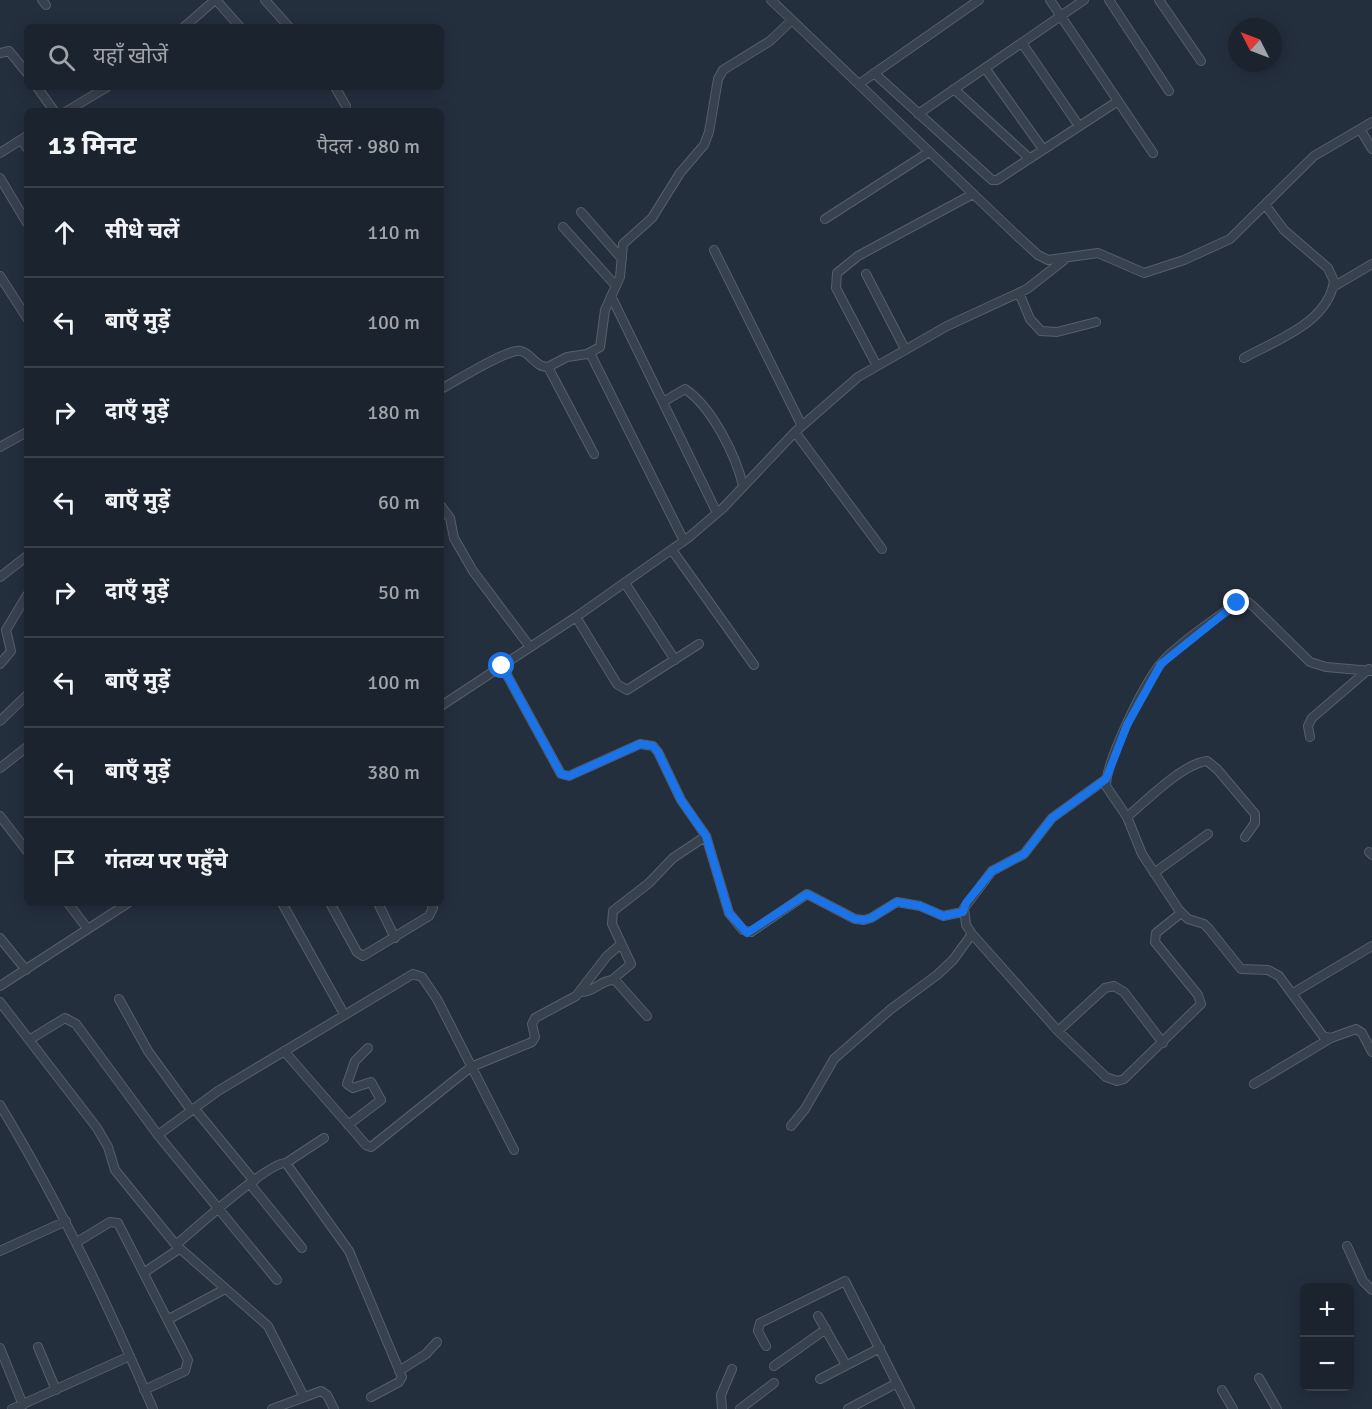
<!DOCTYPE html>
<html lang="hi">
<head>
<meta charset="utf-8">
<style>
	:root { --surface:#1b232e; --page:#282f3a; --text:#f1f3f6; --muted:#a0a4aa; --line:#39404a }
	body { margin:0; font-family:Signika,"Noto Sans Devanagari",sans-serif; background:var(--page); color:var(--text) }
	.controls { position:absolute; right:18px; bottom:18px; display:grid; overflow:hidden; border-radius:9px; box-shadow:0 3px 15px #0003 }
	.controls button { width:54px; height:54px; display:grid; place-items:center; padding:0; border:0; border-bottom:2px solid var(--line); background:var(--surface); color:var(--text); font:30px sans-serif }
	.compass { position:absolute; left:1228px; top:18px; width:54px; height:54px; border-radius:50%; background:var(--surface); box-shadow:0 3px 15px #0003; rotate:312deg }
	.stop { position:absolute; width:18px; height:18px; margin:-14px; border:4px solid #1a73e8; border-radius:50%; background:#fff }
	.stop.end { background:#1a73e8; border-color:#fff; box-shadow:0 2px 6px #0008 }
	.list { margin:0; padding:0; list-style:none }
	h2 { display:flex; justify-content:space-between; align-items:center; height:78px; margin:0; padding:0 24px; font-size:26px }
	h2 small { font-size:20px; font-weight:400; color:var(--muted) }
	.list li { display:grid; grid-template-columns:39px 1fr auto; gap:18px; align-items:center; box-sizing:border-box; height:90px; padding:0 24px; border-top:2px solid var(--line) }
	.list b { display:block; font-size:22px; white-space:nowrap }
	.list em { font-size:20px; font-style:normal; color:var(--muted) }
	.icon { flex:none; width:33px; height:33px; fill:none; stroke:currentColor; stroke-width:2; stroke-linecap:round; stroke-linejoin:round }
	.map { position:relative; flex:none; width:1372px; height:1409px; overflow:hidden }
	.search { position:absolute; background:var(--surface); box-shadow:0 3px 15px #0003; left:24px; top:24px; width:420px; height:66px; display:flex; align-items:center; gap:15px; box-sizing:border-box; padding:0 21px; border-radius:9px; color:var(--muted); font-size:22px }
	.panel { position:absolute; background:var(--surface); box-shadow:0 3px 15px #0003; left:24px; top:108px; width:420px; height:798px; border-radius:9px }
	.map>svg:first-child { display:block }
</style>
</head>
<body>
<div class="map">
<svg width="1372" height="1409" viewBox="0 0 1372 1409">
	<rect width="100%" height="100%" fill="#242f3e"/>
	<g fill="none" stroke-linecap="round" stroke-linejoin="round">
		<defs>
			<path id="street" d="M42 0 46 5
				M216 0 240 27
				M265 0 289 27
				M771 0 1013 232 1038 255 1048 260 1098 253 1144 273 1184 260 1230 239 1314 156 1372 122
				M1050 0 1153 153
				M1109 0 1169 91
				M1159 0 1201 61
				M184 27 215 0
				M1022 43 1079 126
				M0 53 9 51 27 73
				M985 68 1043 149
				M874 73 992 180H997L1118 101
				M859 84 979 0
				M37 87 54 111
				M335 87 346 106
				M954 89 1029 158
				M67 111 107 87
				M918 114 1084 0
				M1360 129 1372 149
				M21 140 27 148
				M0 153 27 136
				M0 178 27 223
				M581 212 622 259
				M825 219 929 152
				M563 227 616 286
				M714 250 802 426
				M866 274 905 349
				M0 276 27 318
				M1333 287 1372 264
				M1019 293 1030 319 1041 331 1057 332 1096 322
				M611 296 717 513
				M590 353 684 541
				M1244 358C1276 340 1328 323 1334 281L1328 268 1284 230 1266 206
				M877 366 836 288 837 273 858 256 973 194
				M548 367 594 454
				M441 389C456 381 508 348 521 351 532 354 535 367 548 367L567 357 587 354 600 347 605 310 620 277 623 244 652 218 680 173 704 145 709 132 718 79 723 70 770 41 792 20
				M663 402 685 389C711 406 736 455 743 486
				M795 432 882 549
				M0 447 27 432
				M441 506 450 518 454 538 473 571 530 647
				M672 550 754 665
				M0 577 27 556
				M625 583 675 660
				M576 617 617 684 627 690 699 644
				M0 664 11 651 6 630 27 595
				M502 666 561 774 569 776 640 744 653 746 658 752 681 800 706 836 729 913 743 930 751 932 807 894 855 919 864 920 871 918 897 902 920 906 943 916 963 912
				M1372 671 1326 667 1310 662 1254 607 1248 602 1237 603C1213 621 1184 639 1164 660 1146 678 1106 761 1106 786L1127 817 1142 854 1179 910 1188 919 1204 924 1209 929 1241 969 1268 970 1279 976 1323 1036 1331 1038 1356 1029 1362 1033 1372 1052
				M441 706 576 617 688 538 723 508 795 432 858 377 947 326 1027 289 1064 260
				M0 721 27 695
				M1310 737 1308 726 1312 718 1369 669
				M0 768 27 747
				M0 816 27 851
				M1127 817C1146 801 1182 764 1207 761L1217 769 1255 814V823L1245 837
				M1369 852 1372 855
				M1154 873 1208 834
				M68 903 87 928
				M282 903 344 1014
				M330 903 357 952 363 956 429 916 433 908 431 903
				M378 903 395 938
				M972 934 966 925 964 908 992 871 1024 854 1052 818 1106 779
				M0 938 26 970
				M612 980 631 964 612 924 613 911 649 883 673 858 706 836
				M0 986 128 903
				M580 992C594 993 601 979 615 980L647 1016
				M1293 993 1372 946
				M119 999 148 1051 191 1110
				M0 1002 97 1128 108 1147 115 1170 176 1245 268 1326 304 1397
				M1058 1031 1105 988 1114 986 1124 992 1163 1043
				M29 1040 65 1018 76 1024 158 1135 277 1280
				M284 1051 366 1145 371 1147 471 1067 532 1042 535 1037 532 1024 535 1018 576 996 607 956 621 944
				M1254 1084 1331 1038
				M0 1105C59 1202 108 1304 153 1409
				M194 1108 254 1181
				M348 1125 381 1100 371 1082 353 1088 347 1084 355 1061 368 1048
				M791 1126 805 1109 834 1059 891 1009 937 975 953 960 972 934 1058 1031 1106 1077 1117 1081 1124 1079 1201 1004 1198 995 1155 942 1156 933 1181 913
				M158 1135 218 1091 413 974 422 977 437 999 514 1150
				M286 1163 324 1138
				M250 1184 302 1248
				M77 1242 110 1222 118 1223 188 1360 185 1371 144 1390
				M176 1245C192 1231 270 1161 286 1163L349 1251 402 1377 399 1382 371 1397
				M1347 1246 1363 1281 1372 1290
				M0 1251 66 1221
				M145 1272 179 1249
				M818 1316 846 1365
				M169 1319 225 1289
				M766 1346 758 1331 760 1323 845 1281 910 1409
				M38 1347 56 1390
				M0 1348 23 1405
				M774 1366 826 1329
				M399 1371 426 1354 437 1342
				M1259 1378 1277 1409
				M820 1379 880 1348
				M1222 1390 1233 1409
				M12 1409 130 1356
				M272 1409 321 1391 327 1395 334 1409
				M722 1409 721 1395 732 1369
				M740 1409 774 1383
				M848 1409 897 1383"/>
		</defs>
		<!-- street casing -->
		<use href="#street" stroke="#565f6c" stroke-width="10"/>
		<!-- street -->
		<use href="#street" stroke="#38414e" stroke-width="8"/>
	</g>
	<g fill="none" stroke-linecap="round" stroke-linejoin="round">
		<!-- route -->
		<path stroke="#1a73e8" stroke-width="8" d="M502 666 561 774 569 776 640 744 653 746 658 752 681 800 706 836 729 913 747 933 807 894 855 919 864 920 871 918 897 902 920 906 943 916 963 912 966 903 992 871 1024 854 1052 818 1106 779 1127 725 1161 664 1237 603"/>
	</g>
</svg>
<div class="controls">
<button>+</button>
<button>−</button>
</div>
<svg class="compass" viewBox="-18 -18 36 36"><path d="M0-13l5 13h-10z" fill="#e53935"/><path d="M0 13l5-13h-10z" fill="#a0a4aa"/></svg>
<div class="stop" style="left:502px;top:666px"></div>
<div class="stop end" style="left:1237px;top:603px"></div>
<div class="search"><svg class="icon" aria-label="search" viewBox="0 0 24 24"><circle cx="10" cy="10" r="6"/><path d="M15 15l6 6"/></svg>यहाँ खोजें</div>
<section class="panel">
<h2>13 मिनट<small>पैदल · 980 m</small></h2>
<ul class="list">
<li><svg class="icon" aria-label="ahead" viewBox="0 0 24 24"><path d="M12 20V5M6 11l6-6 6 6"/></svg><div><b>सीधे चलें</b></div><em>110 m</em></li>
<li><svg class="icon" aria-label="left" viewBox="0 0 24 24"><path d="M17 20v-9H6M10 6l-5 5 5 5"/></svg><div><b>बाएँ मुड़ें</b></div><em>100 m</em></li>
<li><svg class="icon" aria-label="right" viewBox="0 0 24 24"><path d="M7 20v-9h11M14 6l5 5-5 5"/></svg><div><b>दाएँ मुड़ें</b></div><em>180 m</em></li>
<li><svg class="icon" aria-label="left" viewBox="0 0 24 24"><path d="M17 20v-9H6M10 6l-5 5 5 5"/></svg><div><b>बाएँ मुड़ें</b></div><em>60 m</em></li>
<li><svg class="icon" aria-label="right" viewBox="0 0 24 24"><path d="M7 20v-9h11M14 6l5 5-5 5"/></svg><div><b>दाएँ मुड़ें</b></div><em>50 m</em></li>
<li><svg class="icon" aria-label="left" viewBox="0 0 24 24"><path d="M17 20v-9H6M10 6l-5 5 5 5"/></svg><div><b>बाएँ मुड़ें</b></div><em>100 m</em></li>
<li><svg class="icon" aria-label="left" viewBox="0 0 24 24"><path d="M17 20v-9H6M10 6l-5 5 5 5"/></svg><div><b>बाएँ मुड़ें</b></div><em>380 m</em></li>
<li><svg class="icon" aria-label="arrive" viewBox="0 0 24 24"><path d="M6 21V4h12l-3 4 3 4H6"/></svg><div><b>गंतव्य पर पहुँचे</b></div></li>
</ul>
</section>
</div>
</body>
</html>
